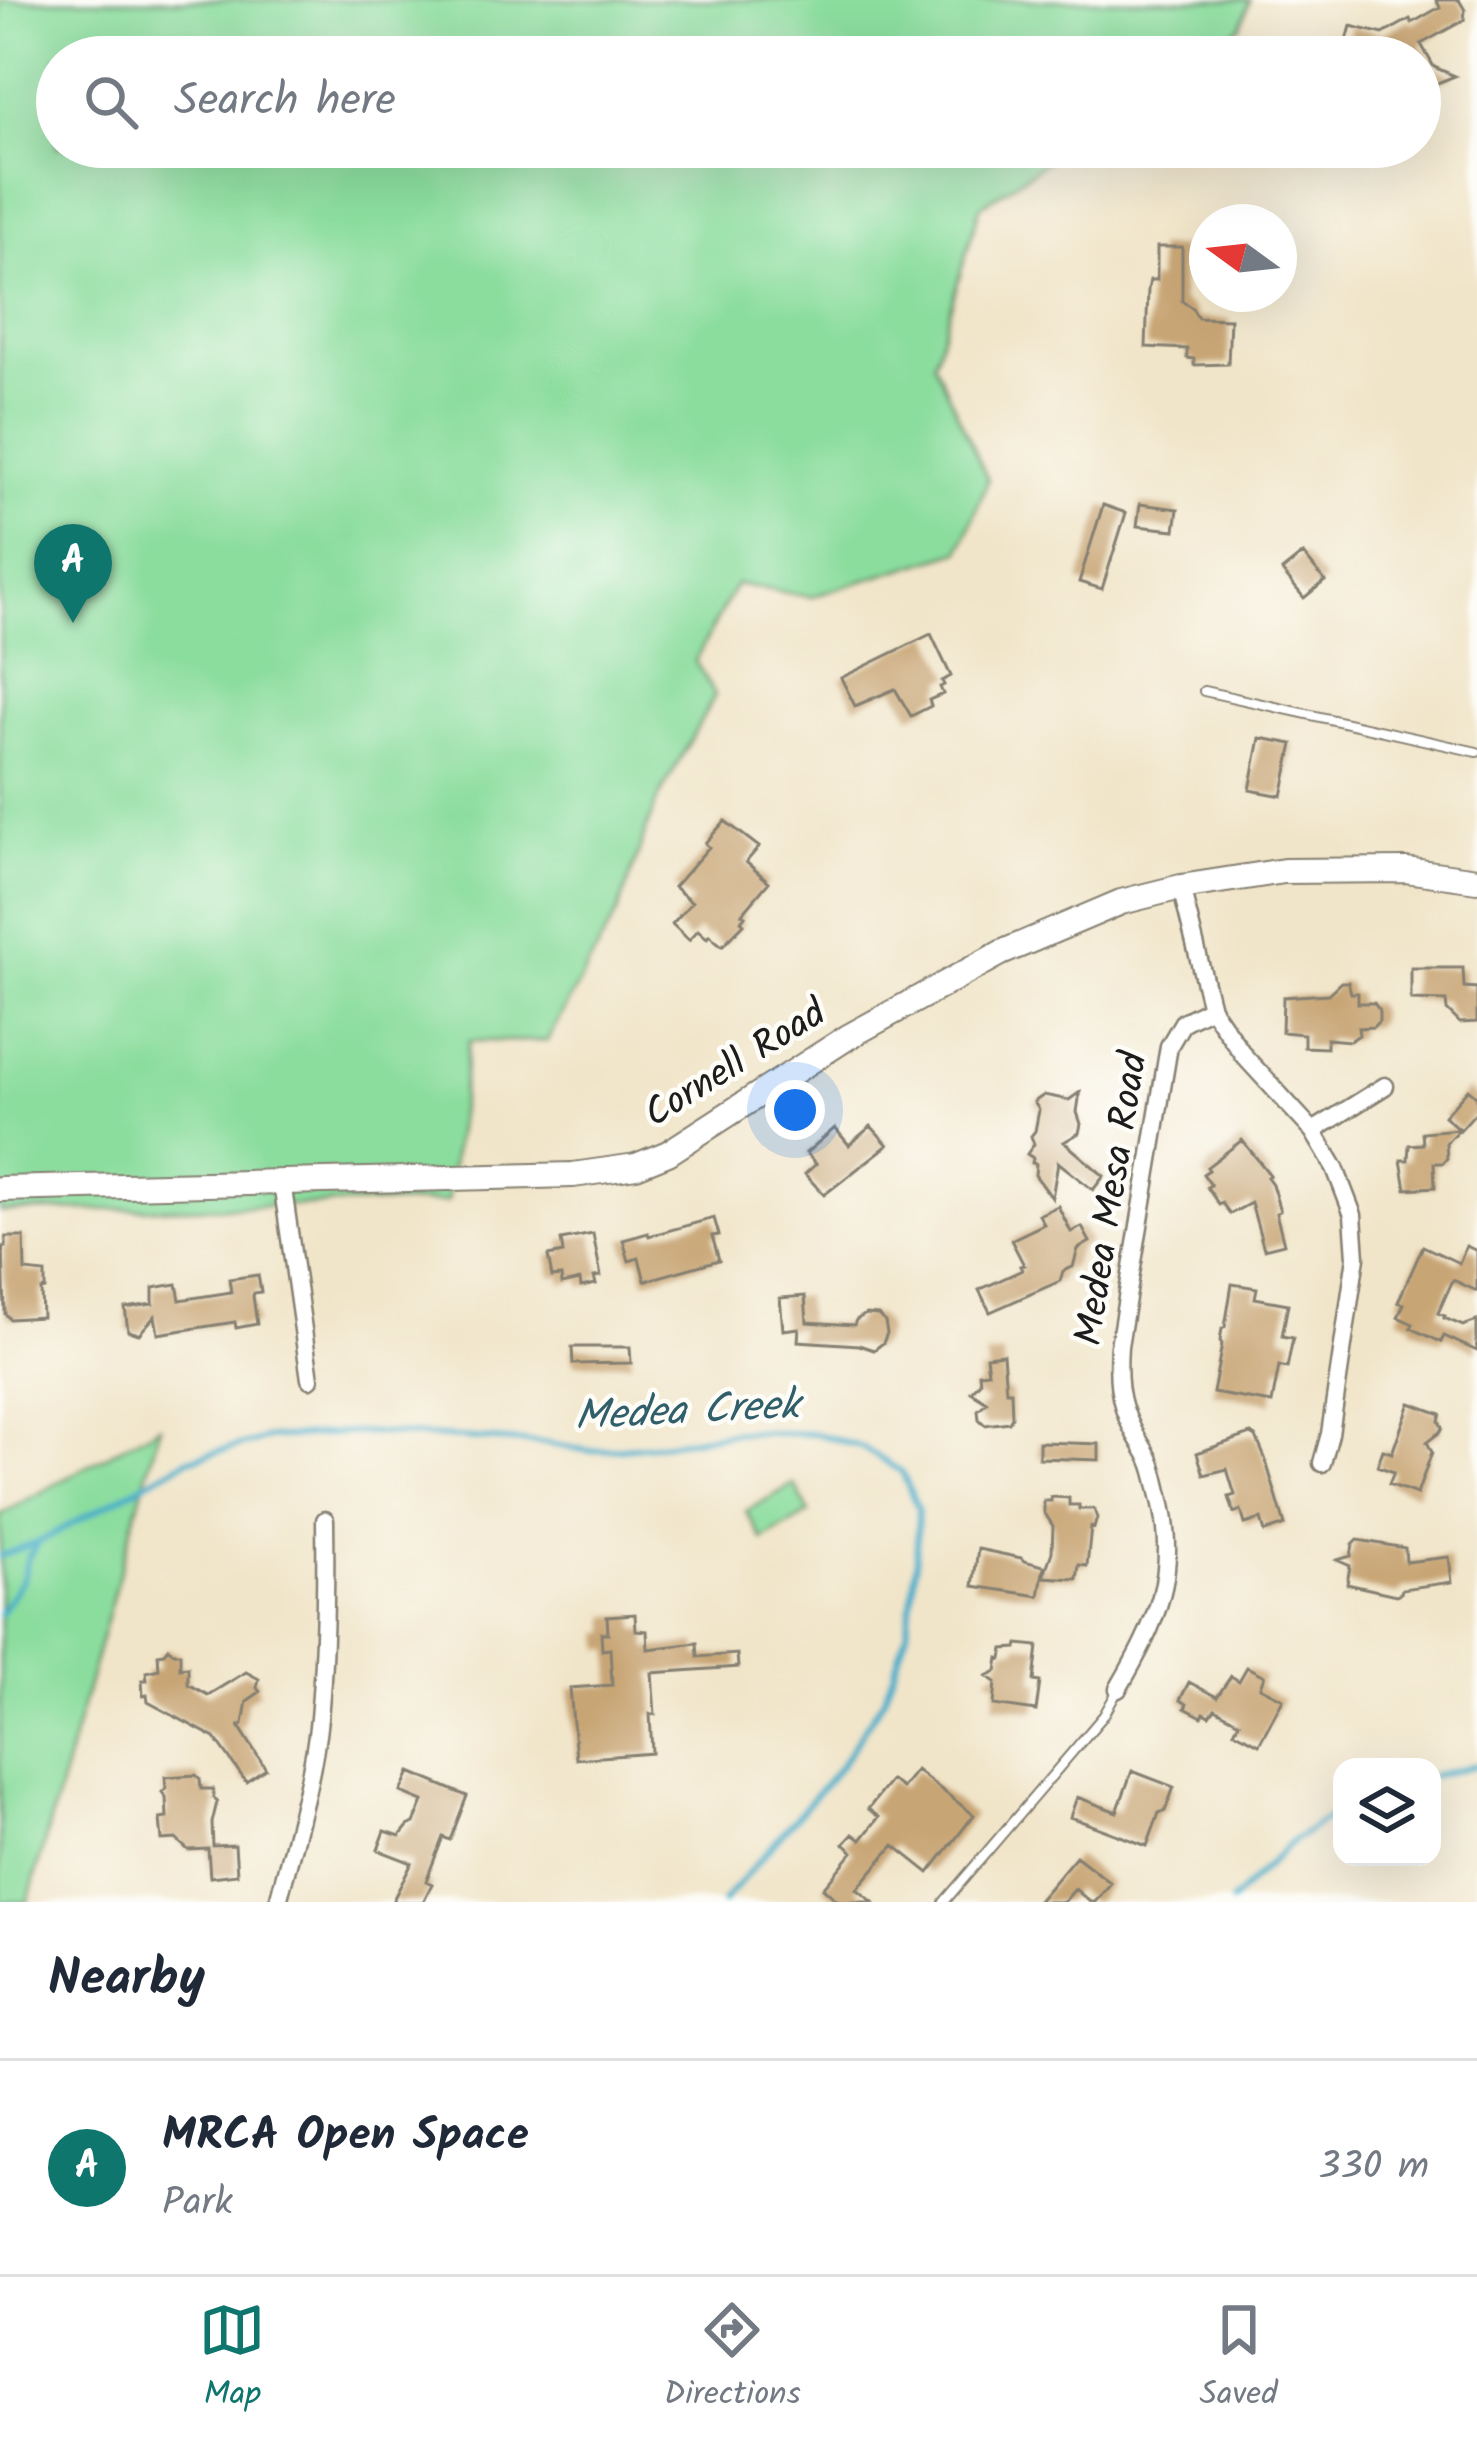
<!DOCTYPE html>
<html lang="en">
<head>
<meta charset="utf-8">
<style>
	:root { --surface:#fff; --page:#f2f2f3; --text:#1f2937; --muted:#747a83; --line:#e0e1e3; --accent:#0f766e }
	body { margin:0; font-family:Kalam,sans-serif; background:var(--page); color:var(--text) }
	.controls { position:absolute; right:36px; bottom:36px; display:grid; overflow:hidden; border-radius:24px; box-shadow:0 12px 48px #0002 }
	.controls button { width:108px; height:108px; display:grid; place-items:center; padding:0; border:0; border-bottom:3px solid var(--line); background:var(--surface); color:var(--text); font:60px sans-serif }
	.compass { position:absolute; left:1189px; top:204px; width:108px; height:108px; border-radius:50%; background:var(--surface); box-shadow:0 12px 48px #0002; rotate:285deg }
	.you { position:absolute; left:795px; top:1110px; width:42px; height:42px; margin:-30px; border:9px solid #fff; border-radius:50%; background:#1a73e8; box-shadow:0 0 0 18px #1a73e833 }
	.badge { display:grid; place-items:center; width:78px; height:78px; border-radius:50%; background:var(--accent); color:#fff; font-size:39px; font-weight:700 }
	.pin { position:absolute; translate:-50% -99px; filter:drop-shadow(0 3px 6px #0008) }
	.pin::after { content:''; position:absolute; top:63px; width:42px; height:36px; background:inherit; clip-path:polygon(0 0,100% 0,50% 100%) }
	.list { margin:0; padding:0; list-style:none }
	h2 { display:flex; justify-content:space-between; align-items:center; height:156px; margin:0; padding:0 48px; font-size:51px }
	h2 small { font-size:39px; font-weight:400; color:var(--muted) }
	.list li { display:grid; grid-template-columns:78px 1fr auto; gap:36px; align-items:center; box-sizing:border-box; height:216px; padding:0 48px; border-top:3px solid var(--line) }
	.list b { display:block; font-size:45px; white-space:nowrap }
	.list p { margin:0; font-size:39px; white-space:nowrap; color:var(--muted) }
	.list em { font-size:39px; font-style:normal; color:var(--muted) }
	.icon { flex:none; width:66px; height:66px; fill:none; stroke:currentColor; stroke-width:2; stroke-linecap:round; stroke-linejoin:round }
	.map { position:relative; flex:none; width:1477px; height:1902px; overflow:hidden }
	.search { position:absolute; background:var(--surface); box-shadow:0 12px 48px #0002; left:36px; right:36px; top:36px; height:132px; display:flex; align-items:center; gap:30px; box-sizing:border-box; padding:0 42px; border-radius:66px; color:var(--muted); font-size:45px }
	.sheet { height:372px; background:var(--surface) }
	nav { display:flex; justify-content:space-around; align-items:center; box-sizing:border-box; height:168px; border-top:3px solid var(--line); background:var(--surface); font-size:33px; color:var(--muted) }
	nav a { display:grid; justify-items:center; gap:6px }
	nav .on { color:var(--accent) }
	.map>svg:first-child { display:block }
</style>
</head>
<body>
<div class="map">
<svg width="1477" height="1902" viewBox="0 0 1477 1902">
	<rect width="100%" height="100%" fill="#fdfcf7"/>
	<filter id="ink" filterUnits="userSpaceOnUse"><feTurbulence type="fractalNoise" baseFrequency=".00833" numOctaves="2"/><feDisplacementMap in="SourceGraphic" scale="24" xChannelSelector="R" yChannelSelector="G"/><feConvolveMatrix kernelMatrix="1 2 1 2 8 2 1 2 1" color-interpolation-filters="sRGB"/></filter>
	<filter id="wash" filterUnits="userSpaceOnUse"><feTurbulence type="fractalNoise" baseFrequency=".004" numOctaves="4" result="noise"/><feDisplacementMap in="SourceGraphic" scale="48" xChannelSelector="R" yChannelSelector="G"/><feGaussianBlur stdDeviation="2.7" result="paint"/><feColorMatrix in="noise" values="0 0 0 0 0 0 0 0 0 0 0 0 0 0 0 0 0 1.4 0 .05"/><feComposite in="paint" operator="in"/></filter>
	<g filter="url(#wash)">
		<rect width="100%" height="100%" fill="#f1e5c9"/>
		<!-- green -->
		<path fill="#8bdd9e" stroke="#547c5d" stroke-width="3" d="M0 0H1250L1241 26 1197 57H57V147H1067L980 207 934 363 988 480 960 551 811 597 736 584 695 661 715 695 655 805 618 912 547 1041H469L447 1202 0 1212Z
			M160 1426 28 1902H0V1515Z
			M794 1484 810 1513 762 1540 746 1511Z"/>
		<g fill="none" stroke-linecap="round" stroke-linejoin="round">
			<!-- stream -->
			<path stroke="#49aec9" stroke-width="6" d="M0 1556 39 1542 189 1459 269 1438 360 1432 543 1443 590 1451 654 1445 737 1432 818 1434 861 1447 902 1472 918 1510 916 1564 907 1632 884 1698 840 1766 723 1902
				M0 1614 23 1578 28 1557 37 1545
				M1432 1776 1477 1765
				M1231 1902 1290 1843 1342 1808"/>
		</g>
		<g id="blocks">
			<!-- building -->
			<path fill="#c8a575" d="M1436 0H1459L1465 10 1464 20 1421 44 1434 67 1455 76 1420 90V57H1375L1371 50 1346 44 1351 26 1383 34 1410 19 1412 23 1440 7Z
				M1157 247H1182V301L1192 308 1198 318 1230 319 1228 364 1194 365V359L1187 358V349L1146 347 1148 290 1150 280H1157Z
				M1140 504 1178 509 1175 530 1137 526Z
				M1103 505 1126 513 1102 589 1079 582Z
				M1303 554 1325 581 1304 598 1282 571Z
				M931 634 951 676 942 681 944 685 940 687 943 694 929 700 931 706 911 716 895 689 855 706 841 678Z
				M1260 738 1293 744 1282 796 1250 790Z
				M725 821 759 847 746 862 769 882 742 914 745 916 741 921 744 924 722 946 709 935 707 938 698 930 689 940 672 924 692 902 674 887 709 847 705 843Z
				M1411 968H1463L1464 987 1477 988V1022L1460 1023 1447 1010 1446 1001 1411 1000Z
				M1341 982H1348L1351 993H1358V1003H1374L1379 1010V1021L1373 1027 1358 1028 1359 1035 1350 1041 1327 1039V1048L1304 1047V1034L1282 1032 1283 997 1328 994Z
				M1468 1089 1477 1097V1111L1460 1130 1444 1116Z
				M1080 1092 1077 1112 1081 1124 1079 1133 1064 1142 1104 1176 1093 1190 1058 1162 1052 1198 1035 1175 1036 1164 1032 1163 1033 1158 1027 1154 1034 1144 1031 1136 1035 1131 1039 1110 1034 1102 1044 1095 1069 1100Z
				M871 1126 888 1145 824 1195 805 1174 816 1164 806 1153 835 1128 849 1145Z
				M1459 1129 1446 1143 1447 1158 1443 1163H1434L1435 1187 1406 1189 1401 1160H1408L1409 1145 1423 1144 1422 1132Z
				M1242 1140 1270 1175 1267 1177 1272 1184 1280 1211 1276 1213 1284 1244 1264 1249 1251 1203 1230 1214 1222 1203 1219 1205 1207 1187 1211 1185 1203 1174 1209 1170 1207 1167Z
				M1058 1206 1071 1232 1082 1227 1090 1242 1078 1249 1073 1267 1063 1271 1060 1281 990 1312 979 1290 1022 1270 1020 1266 1024 1265 1011 1240 1044 1224 1039 1215Z
				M714 1218 719 1235 712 1236 719 1260 645 1281 639 1258 629 1261 623 1240 648 1233 649 1236Z
				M593 1234 601 1276 594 1277 596 1284 581 1287 580 1280 562 1284 561 1276 552 1277 548 1256 563 1253 561 1240Z
				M6 1237H24L25 1271 45 1273V1289L41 1290 42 1317 10 1319 5 1314 3 1247H6Z
				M1423 1246 1459 1263 1466 1246 1477 1251V1291L1453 1280 1438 1313 1445 1316 1444 1318 1463 1326 1477 1321V1351L1444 1336 1441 1342 1411 1328 1413 1324 1398 1317 1404 1304 1398 1302Z
				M258 1275 261 1292 254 1293 253 1296 257 1324 236 1328 235 1322 158 1334 155 1316 139 1334 128 1331 125 1308 153 1304V1288L177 1284 180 1300 231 1292 229 1279Z
				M1232 1284 1257 1288 1255 1298 1288 1304 1282 1336 1293 1338 1287 1368 1279 1366 1272 1403 1213 1393 1222 1344 1220 1341 1222 1329 1225 1327Z
				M805 1296 807 1322 854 1325 856 1320 866 1314 878 1315 885 1322 887 1333 883 1343 874 1350 859 1345 798 1341 799 1328 783 1330 780 1298Z
				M572 1347H630L631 1363 573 1364Z
				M1003 1354 1006 1391H1011L1012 1417 1009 1422 985 1425 979 1419 978 1410 987 1402 971 1392 980 1382 979 1373 988 1372 986 1356Z
				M1410 1403 1441 1414 1439 1421 1442 1428 1440 1432 1427 1442 1432 1452 1417 1494 1389 1484 1394 1472 1377 1466 1383 1450 1392 1453Z
				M1251 1434 1256 1437 1265 1458 1285 1525 1265 1532 1261 1519 1245 1524 1241 1510 1234 1513 1229 1497 1235 1495 1227 1469 1204 1475 1197 1453Z
				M1039 1442 1099 1444V1460L1039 1458Z
				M1051 1497 1069 1498V1505H1079V1509H1094L1097 1518 1094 1528 1091 1527 1087 1566 1079 1565 1077 1579 1043 1577 1052 1552 1053 1526 1044 1512V1501H1051Z
				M1358 1540 1405 1548 1406 1562 1449 1557 1452 1582 1402 1589 1401 1593 1396 1595 1347 1584 1350 1566 1337 1560 1351 1556 1353 1545Z
				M978 1549 1021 1558 1024 1561 1044 1566 1039 1596 973 1586Z
				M635 1614 636 1630 647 1631 648 1649 697 1643 698 1657 737 1654 738 1667 652 1673 655 1714H650L652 1753 576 1759 570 1688 612 1685 610 1649 602 1650 601 1633H608L607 1616Z
				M1018 1644 1038 1646 1034 1681 1040 1682 1036 1711 994 1705 996 1682 987 1676 997 1671 999 1658 1002 1659 1004 1649 1017 1648Z
				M168 1648 174 1653H180V1668L188 1667V1684L208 1695 246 1672 259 1679 257 1688 260 1692 247 1701 243 1724 239 1726 266 1769 246 1782 215 1738 148 1702 147 1695 143 1696 142 1680H147L146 1672 159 1669 158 1654 164 1653Z
				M1247 1667 1264 1676 1260 1687 1283 1699 1259 1744 1234 1731 1239 1722 1215 1709 1210 1716 1204 1713 1202 1717 1185 1708 1187 1704 1180 1700 1189 1682 1217 1697 1231 1676 1239 1681Z
				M916 1770 974 1815 929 1873 894 1845 857 1889 873 1902H839L823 1888 853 1852 844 1844 853 1834 861 1840 879 1817 868 1809 891 1780 902 1788Z
				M1132 1771 1174 1787 1165 1811 1159 1813 1147 1846 1070 1817 1077 1797 1117 1812Z
				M410 1772 467 1796 450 1840 443 1837 426 1881 432 1884 423 1902H392L412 1863 378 1850 385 1831 400 1836 408 1826 414 1823 423 1801 401 1792Z
				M196 1775 200 1779 201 1789H213V1798L217 1802 212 1823 213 1846 235 1845 237 1874 210 1877 208 1849 188 1850 176 1839 162 1840 160 1819 167 1818 166 1797 162 1792 166 1788 165 1777Z
				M1076 1856 1111 1883 1095 1902H1090L1075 1889 1064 1902H1037Z"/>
		</g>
	</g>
	<g filter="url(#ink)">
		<use href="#blocks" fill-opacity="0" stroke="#868072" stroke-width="3"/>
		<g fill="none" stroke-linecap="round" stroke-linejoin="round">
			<defs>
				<path id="service" d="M1204 691 1477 752
					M944 1902 1104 1715 1118 1690"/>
				<path id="minor" d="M1181 887 1211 1008 1244 1056 1313 1131 1335 1168 1353 1215 1356 1257 1330 1434 1322 1463
					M1313 1131 1385 1086
					M282 1182 310 1379
					M1118 1689C1156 1623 1180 1574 1160 1496 1157 1484 1155 1471 1150 1460 1145 1449 1137 1439 1132 1428 1118 1401 1117 1376 1119 1346L1169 1046 1183 1022 1211 1008
					M278 1902C293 1842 313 1780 319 1718 325 1653 326 1586 325 1520"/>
				<path id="secondary" d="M0 1189 573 1175 636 1166 668 1153 848 1037 1001 953 1121 902 1181 887 1284 871 1406 870 1477 880"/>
			</defs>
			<!-- service casing -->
			<use href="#service" stroke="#868072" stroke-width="12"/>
			<!-- minor casing -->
			<use href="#minor" stroke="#868072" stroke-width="21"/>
			<!-- secondary casing -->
			<use href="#secondary" stroke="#868072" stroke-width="28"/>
			<!-- service -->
			<use href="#service" stroke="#fff" stroke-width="8"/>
			<!-- minor -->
			<use href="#minor" stroke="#fff" stroke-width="16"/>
			<!-- secondary -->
			<use href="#secondary" stroke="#fff" stroke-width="24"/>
		</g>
	</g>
	<g text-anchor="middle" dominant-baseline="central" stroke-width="9" stroke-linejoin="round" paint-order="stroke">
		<!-- street labels -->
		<g font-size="39" fill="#1c1c1c" stroke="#fdfcf7">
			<text transform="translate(736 1065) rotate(-32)">Cornell Road</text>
			<text transform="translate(1113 1199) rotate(-81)">Medea Mesa Road</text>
		</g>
		<!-- water labels -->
		<g font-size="42" font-style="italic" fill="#305e6a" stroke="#fdfcf7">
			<text transform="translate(687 1412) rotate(-3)">Medea Creek</text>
		</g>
	</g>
</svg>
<div class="controls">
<button><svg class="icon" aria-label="layers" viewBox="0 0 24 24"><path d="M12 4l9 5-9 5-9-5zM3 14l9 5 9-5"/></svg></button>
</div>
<svg class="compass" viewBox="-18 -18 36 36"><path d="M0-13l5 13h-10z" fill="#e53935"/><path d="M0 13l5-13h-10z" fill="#747a83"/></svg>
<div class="you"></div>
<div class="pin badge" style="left:73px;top:623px">A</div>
<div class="search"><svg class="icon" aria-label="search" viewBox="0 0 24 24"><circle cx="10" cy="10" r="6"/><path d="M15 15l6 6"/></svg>Search here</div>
</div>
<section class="sheet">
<h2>Nearby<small></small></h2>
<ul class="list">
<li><span class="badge">A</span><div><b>MRCA Open Space</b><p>Park</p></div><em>330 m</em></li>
</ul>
</section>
<nav>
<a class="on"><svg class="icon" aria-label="map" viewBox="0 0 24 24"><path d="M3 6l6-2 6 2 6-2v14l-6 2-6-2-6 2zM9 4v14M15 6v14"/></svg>Map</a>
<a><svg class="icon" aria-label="directions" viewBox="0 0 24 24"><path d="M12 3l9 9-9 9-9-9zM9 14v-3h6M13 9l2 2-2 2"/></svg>Directions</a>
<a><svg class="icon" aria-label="saved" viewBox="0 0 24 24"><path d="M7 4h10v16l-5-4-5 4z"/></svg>Saved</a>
</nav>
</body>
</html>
